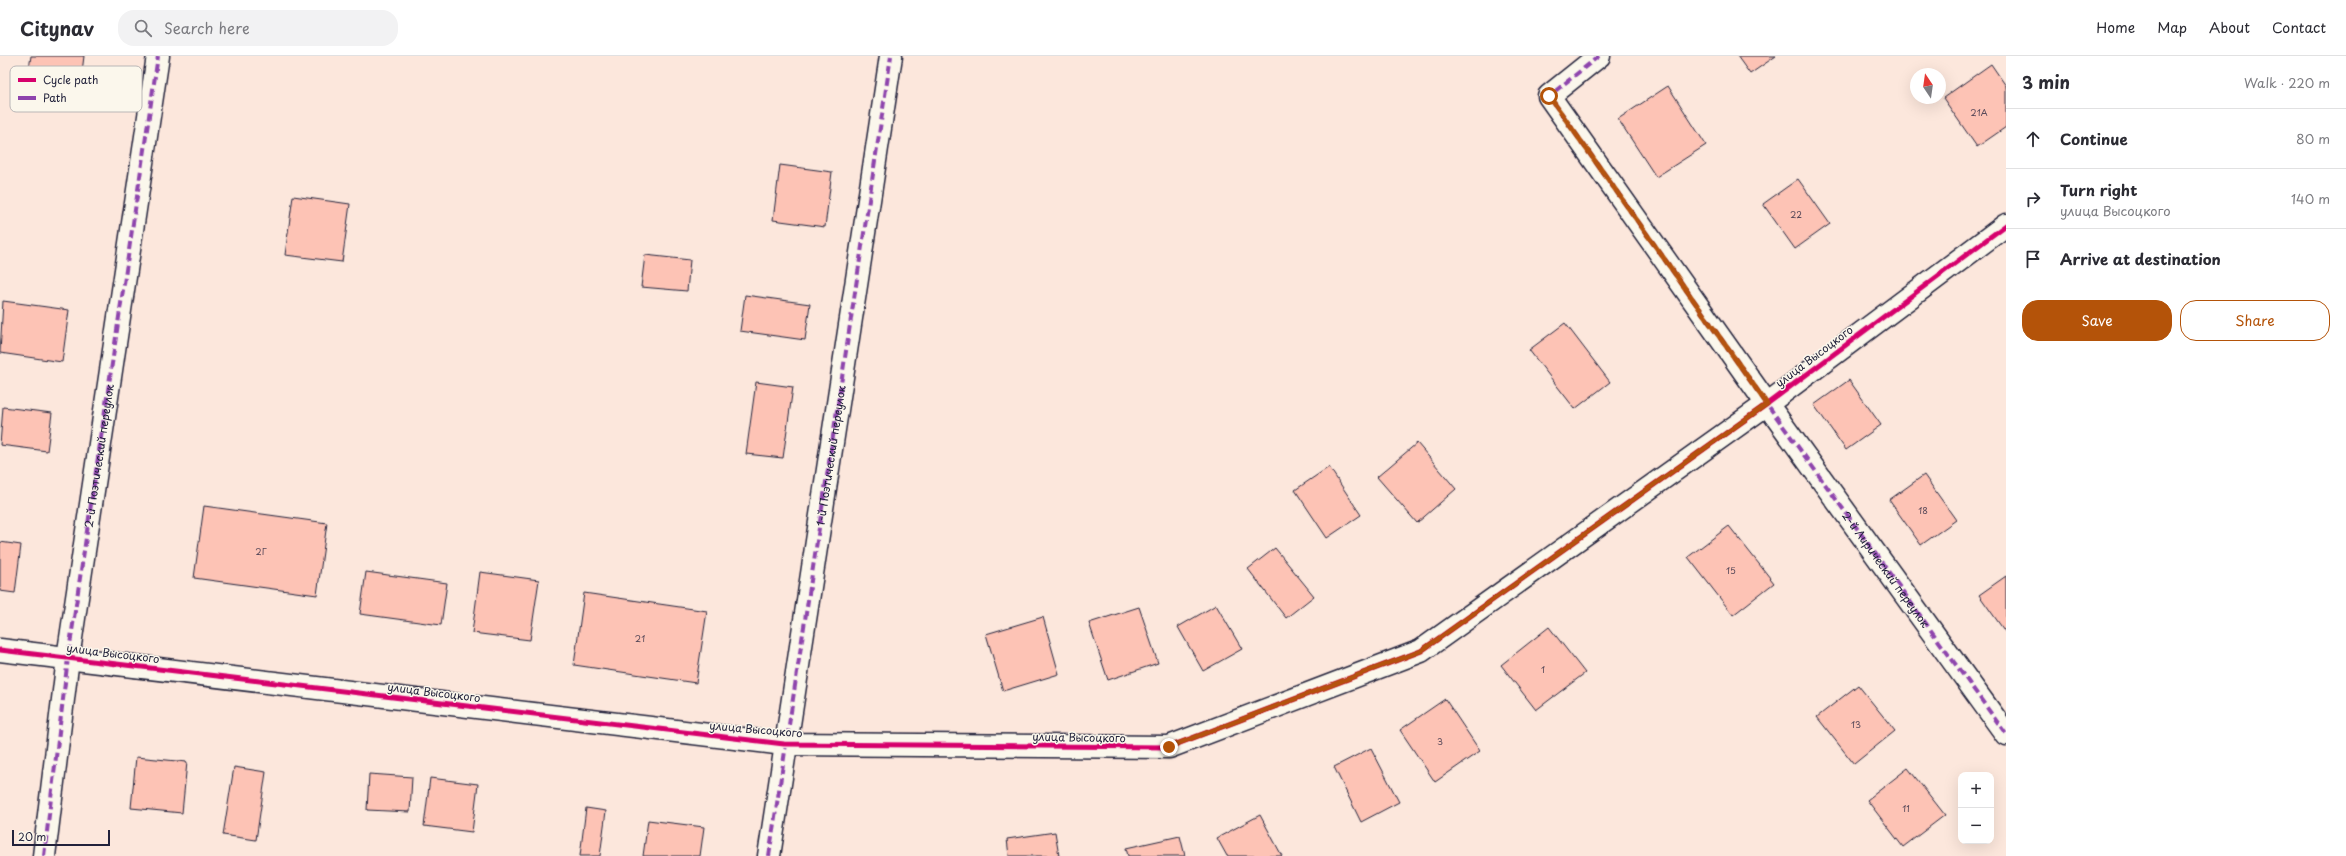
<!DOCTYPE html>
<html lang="en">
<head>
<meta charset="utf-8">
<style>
	:root { --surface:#fff; --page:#f2f2f3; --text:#2b2b33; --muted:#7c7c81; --line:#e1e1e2; --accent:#b45309 }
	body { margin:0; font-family:"Playpen Sans",sans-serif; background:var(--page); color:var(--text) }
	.controls { position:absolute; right:12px; bottom:12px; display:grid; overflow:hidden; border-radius:8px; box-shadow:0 4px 16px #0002 }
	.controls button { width:36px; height:36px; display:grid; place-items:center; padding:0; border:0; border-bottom:1px solid var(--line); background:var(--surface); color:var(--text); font:20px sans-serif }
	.compass { position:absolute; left:1910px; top:12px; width:36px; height:36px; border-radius:50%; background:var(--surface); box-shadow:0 4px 16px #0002; rotate:347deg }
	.scale { position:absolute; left:12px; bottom:10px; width:98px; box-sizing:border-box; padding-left:4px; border:2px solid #22223b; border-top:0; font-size:11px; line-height:14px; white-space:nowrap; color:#22223b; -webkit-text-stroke:3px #fbf7ec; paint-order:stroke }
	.stop { position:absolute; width:12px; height:12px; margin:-9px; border:3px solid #b45309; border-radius:50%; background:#fff }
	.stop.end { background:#b45309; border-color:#fff; box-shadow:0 1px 4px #0008 }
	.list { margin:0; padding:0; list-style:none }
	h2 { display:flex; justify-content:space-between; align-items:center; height:52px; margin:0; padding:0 16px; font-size:17px }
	h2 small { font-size:13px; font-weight:400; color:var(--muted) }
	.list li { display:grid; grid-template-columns:26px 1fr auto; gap:12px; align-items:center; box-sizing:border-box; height:60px; padding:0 16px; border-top:1px solid var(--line) }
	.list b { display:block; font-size:15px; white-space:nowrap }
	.list p { margin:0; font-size:13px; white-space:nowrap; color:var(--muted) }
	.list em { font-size:13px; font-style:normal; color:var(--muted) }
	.actions { display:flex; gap:8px; padding:12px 16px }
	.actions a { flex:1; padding:9px 0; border:1px solid var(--accent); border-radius:16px; text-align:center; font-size:14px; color:var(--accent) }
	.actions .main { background:var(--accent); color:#fff }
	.icon { flex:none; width:22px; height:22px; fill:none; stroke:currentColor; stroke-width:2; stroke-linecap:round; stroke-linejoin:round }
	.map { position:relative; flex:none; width:2006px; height:800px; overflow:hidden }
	header { display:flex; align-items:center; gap:24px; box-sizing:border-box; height:56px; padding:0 20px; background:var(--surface); border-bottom:1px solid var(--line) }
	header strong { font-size:19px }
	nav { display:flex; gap:22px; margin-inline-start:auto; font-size:14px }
	.search { width:280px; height:36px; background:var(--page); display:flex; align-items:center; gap:10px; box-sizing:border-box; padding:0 14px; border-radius:16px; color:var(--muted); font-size:15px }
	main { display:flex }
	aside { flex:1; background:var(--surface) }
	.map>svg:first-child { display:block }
</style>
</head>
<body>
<header>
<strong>Citynav</strong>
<div class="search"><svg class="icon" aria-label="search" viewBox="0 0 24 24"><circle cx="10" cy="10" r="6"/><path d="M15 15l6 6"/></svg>Search here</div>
<nav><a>Home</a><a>Map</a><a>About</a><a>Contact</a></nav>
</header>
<main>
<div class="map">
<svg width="2006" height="800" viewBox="0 0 2006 800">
	<rect width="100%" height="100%" fill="#fce7dc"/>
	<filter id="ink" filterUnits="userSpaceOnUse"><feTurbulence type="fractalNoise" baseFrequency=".025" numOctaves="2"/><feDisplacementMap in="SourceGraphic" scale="8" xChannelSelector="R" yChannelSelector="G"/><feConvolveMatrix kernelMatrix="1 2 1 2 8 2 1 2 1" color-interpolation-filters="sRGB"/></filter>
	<g filter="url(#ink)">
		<!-- building -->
		<path fill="#fdc3b5" stroke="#22223b" d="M31 0H84L80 32 27 25Z
			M1737 0H1776L1750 18Z
			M1991 8 2006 30V71L1977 91 1943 42Z
			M1668 30 1706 89 1656 121 1618 63Z
			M780 109 832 116 825 171 773 164Z
			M1798 123 1830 168 1795 193 1763 148Z
			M293 140 350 148 342 206 285 199Z
			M645 199 690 204 687 235 641 231Z
			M745 239 810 248 805 284 740 275Z
			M3 245 69 254 62 306 0 297Z
			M1565 267 1610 326 1575 353 1529 294Z
			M1849 324 1881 369 1846 394 1814 349Z
			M756 326 793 331 783 402 746 398Z
			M3 351 52 357 47 395 0 389Z
			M1417 387 1456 433 1417 467 1377 421Z
			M1329 411 1361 459 1327 482 1295 434Z
			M1924 419 1956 464 1921 489 1889 444Z
			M204 450 327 467 317 539 194 522Z
			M1729 470 1774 527 1733 559 1688 501Z
			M0 486 21 489 15 537 0 535Z
			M1275 492 1314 540 1286 562 1248 513Z
			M366 516 447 527 441 569 360 558Z
			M480 516 539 524 530 584 472 577Z
			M2006 520V577L1979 539Z
			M584 537 707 555 696 627 574 609Z
			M1216 549 1242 593 1203 615 1178 571Z
			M1139 551 1158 607 1108 624 1089 567Z
			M1043 561 1059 618 1003 635 986 578Z
			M1549 571 1585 617 1536 654 1501 609Z
			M1858 629 1895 675 1854 708 1817 661Z
			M1445 643 1480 695 1435 726 1400 674Z
			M1371 692 1399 746 1361 766 1334 711Z
			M136 701 187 706 182 757 131 752Z
			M234 711 266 716 256 784 223 779Z
			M1908 712 1945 759 1903 791 1867 744Z
			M369 718 412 721 410 756 367 754Z
			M430 722 478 728 472 776 424 770Z
			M586 752 606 755 600 800H580Z
			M1260 759 1282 800H1227L1217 782Z
			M648 764 704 771 700 800H643Z
			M1055 776 1059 800H1009L1007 783Z
			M1180 780 1185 800H1128L1126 792Z"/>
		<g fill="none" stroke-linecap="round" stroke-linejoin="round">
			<defs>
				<g id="minor">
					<path id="s1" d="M1599 0 1549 40 1767 348 2006 678"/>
					<path d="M0 594 784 688 1169 691 1421 595 1767 348 2006 169"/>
					<path id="s2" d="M44 800 68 602 158 0"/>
					<path id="s3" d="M769 800 891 0"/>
				</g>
			</defs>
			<!-- minor casing -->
			<use href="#minor" stroke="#22223b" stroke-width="25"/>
			<!-- minor -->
			<use href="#minor" stroke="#fbf7ec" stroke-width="22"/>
			<!-- quiet -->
			<path stroke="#8e44ad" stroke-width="4" stroke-dasharray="8 4" stroke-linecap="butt" d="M1599 0 1549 40 1767 348 2006 678
				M44 800 68 602 158 0
				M769 800 891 0"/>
			<defs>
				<path id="cycleway" d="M0 594 784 688 1169 691 1421 595 1767 348 2006 169"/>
			</defs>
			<!-- cycleway casing -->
			<use href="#cycleway" stroke="#fbf7ec" stroke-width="8"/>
			<!-- cycleway -->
			<use href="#cycleway" stroke="#d6006c" stroke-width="5"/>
		</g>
	</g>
	<g fill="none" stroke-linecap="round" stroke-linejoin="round" filter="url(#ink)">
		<!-- route -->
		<path stroke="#b45309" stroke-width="5" d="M1169 691 1421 595 1767 348 1549 40"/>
	</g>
	<g text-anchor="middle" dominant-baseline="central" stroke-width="3" stroke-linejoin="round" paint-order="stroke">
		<!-- number labels -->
		<g font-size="9" fill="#594a5a">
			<text x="1979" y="56">21А</text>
			<text x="1796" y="158">22</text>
			<text x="1923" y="454">18</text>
			<text x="261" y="495">2Г</text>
			<text x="1731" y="514">15</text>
			<text x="640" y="582">21</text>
			<text x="1543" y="613">1</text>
			<text x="1856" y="668">13</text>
			<text x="1440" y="685">3</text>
			<text x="1906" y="752">11</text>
		</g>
		<!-- street labels -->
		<g font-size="11" fill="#22223b" stroke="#fbf7ec">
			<text transform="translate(1814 300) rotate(-37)">улица Высоцкого</text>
			<text stroke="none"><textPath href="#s2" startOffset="404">2-й Поэтический переулок</textPath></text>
			<text stroke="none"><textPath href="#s3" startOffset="405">1-й Поэтический переулок</textPath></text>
			<text stroke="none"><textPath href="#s1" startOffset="645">2-й Лирический переулок</textPath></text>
			<text transform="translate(113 597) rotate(7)">улица Высоцкого</text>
			<text transform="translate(434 636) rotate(7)">улица Высоцкого</text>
			<text transform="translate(756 673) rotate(5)">улица Высоцкого</text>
			<text transform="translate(1079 681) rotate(1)">улица Высоцкого</text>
		</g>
	</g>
	<!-- legend -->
	<rect x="10" y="10" width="132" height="46" rx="6" fill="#fbf7ec" stroke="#bab7b7" stroke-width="1"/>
	<rect x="18" y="22" width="18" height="4" fill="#d6006c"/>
	<rect x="18" y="40" width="18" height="4" fill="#8e44ad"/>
	<g font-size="11" fill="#22223b">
		<text x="43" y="28">Cycle path</text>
		<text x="43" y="46">Path</text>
	</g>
</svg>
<div class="controls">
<button>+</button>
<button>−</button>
</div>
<svg class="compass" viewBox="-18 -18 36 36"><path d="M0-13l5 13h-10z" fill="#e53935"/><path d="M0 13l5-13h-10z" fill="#7c7c81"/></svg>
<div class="scale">20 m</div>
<div class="stop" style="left:1549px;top:40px"></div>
<div class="stop end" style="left:1169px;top:691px"></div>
</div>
<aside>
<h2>3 min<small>Walk · 220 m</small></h2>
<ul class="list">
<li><svg class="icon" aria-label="ahead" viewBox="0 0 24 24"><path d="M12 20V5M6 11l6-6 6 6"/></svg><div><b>Continue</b></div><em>80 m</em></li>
<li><svg class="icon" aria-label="right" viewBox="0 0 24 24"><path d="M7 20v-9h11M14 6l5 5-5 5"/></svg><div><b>Turn right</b><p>улица Высоцкого</p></div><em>140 m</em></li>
<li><svg class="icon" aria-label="arrive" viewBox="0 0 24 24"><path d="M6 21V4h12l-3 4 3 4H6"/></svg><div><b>Arrive at destination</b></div></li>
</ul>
<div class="actions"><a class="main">Save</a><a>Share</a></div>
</aside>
</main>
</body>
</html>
